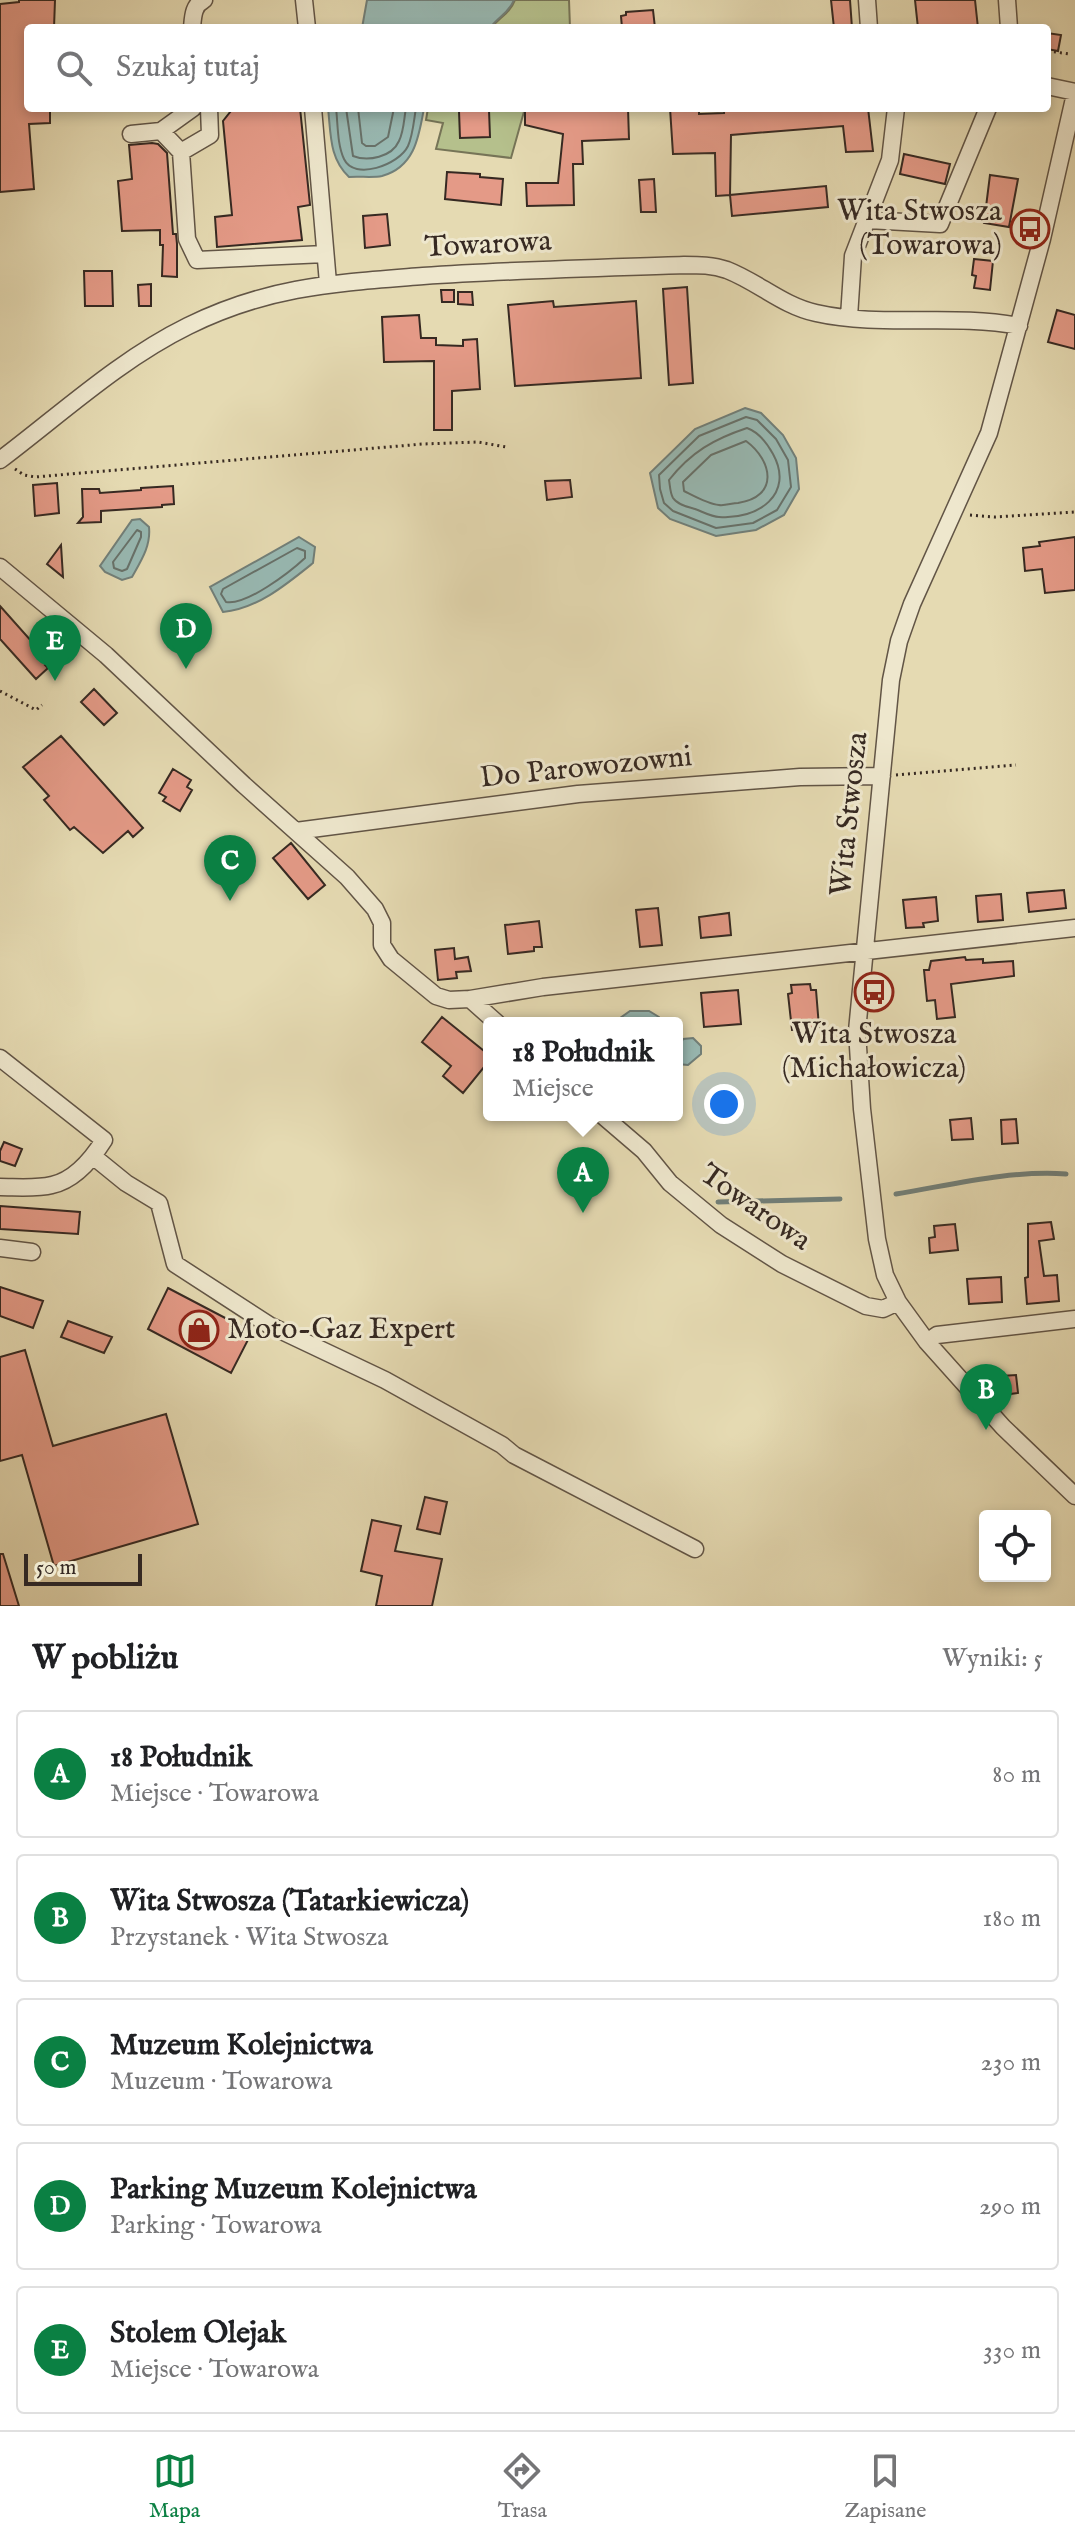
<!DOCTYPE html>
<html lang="pl">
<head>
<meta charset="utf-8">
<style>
	:root { --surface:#fff; --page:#f6f6f6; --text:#202124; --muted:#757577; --line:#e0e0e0; --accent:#0b8043 }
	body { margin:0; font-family:"IM FELL English",serif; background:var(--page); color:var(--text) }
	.controls { position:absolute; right:24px; bottom:24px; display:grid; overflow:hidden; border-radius:8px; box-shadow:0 4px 12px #0003 }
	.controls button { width:72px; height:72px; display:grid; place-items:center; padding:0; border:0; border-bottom:2px solid var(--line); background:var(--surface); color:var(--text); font:40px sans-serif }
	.scale { position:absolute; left:24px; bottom:20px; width:118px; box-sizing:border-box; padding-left:8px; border:4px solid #362922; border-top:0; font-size:22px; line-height:28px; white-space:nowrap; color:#362922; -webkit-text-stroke:6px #eee7cd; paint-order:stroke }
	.you { position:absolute; left:724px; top:1104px; width:28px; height:28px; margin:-20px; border:6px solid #fff; border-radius:50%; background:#1a73e8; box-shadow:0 0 0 12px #1a73e833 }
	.badge { display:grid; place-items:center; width:52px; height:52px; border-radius:50%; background:var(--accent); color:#fff; font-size:26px; font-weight:700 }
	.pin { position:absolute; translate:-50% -66px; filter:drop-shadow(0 2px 4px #0008) }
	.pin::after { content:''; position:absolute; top:42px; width:28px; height:24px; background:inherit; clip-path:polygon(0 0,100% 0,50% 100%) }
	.popup { position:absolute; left:483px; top:1017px; width:200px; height:104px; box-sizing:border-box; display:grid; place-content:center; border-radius:8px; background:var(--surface); filter:drop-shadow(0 2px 6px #0005); font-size:26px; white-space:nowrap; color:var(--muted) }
	.popup b { font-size:30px; color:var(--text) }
	.popup::after { content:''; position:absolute; left:50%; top:100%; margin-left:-16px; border:16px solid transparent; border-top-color:var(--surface) }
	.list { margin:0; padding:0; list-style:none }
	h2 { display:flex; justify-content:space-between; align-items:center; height:104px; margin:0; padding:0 32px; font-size:34px }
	h2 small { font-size:26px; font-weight:400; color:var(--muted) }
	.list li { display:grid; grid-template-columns:52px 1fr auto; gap:24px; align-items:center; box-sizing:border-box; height:128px; margin:0 16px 16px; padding:0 16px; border:2px solid var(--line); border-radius:8px }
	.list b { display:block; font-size:30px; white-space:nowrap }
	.list p { margin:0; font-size:26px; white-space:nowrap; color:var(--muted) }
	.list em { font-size:26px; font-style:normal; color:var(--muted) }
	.icon { flex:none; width:44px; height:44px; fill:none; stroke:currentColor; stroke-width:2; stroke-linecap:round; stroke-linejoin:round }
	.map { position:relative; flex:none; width:1075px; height:1606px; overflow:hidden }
	.search { position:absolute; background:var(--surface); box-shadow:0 4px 12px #0003; left:24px; right:24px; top:24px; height:88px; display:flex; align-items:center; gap:20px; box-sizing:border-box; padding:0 28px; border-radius:8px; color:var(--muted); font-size:30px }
	.sheet { height:824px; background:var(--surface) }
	nav { display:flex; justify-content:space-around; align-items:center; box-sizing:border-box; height:112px; border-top:2px solid var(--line); background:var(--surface); font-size:22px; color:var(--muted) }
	nav a { display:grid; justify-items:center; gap:4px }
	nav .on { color:var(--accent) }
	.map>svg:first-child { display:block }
</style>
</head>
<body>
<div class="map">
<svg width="1075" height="1606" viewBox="0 0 1075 1606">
	<rect width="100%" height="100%" fill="#e5dab2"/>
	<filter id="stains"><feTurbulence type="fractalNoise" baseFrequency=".0025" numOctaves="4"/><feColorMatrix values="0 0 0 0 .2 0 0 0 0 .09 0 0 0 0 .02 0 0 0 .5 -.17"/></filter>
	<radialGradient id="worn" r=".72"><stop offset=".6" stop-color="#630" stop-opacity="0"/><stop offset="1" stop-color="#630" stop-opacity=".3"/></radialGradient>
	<!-- green -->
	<path fill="#b5c08c" stroke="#767457" stroke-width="2" d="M515 0H569L570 28H491C500 17 510 13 515 0Z
		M428 108H525L511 158 436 149 443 123 426 120Z"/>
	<!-- water -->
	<path fill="#98b9b3" stroke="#717f79" stroke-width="2" d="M367 0H514C509 13 498 17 490 28H362Z
		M328 108H424C419 136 415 167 382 176 373 178 359 176 349 177 329 158 331 134 328 108Z
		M745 408 761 413 783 435 796 458 799 489 784 515 756 530 716 536 670 519 658 508 650 473 695 429Z
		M140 519 149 527C151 546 141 561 132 577L122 580 105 572 100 566 132 520Z
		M299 537 315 547 313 563C287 584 257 609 223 612L210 587Z
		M630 1011H649L659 1017 660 1023H613Z
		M693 1038 701 1046V1054L688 1065 677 1064V1051L683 1039Z"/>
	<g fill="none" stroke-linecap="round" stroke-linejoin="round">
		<!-- shore -->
		<path stroke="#67716a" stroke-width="2" d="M336 108C338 124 337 144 344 159 354 181 399 165 408 146 413 135 414 119 416 108
			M346 108 353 156C368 162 392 157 399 141 404 131 404 118 406 108
			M358 108 362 143 366 146H375L388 137 394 108
			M746 417 757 420 776 439 788 460 791 487 777 510 753 523 716 528 673 511 664 503 660 489 659 475 699 436Z
			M747 428C758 432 767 443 773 454 795 494 758 520 719 517 712 517 703 512 695 509 688 507 678 505 673 498 670 493 670 485 669 480 691 452 714 439 747 428Z
			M746 441C773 461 779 497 738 503 732 503 725 506 719 505 708 504 694 496 684 491L683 482 711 455Z
			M137 530 141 532V537L127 569 122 571 114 568 113 562Z
			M297 548 305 551V558C290 572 246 606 226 602L221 594 223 589Z"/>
		<!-- stream -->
		<path stroke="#717f79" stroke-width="5" d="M896 1194C951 1185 1010 1170 1066 1174
			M718 1202 840 1199"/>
	</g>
	<!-- building -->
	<path fill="#e49a87" stroke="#362922" stroke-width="2" d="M19 0H55L54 28H28V108H50V123L29 124 34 189 0 192V4L19 2Z
		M831 0H850L852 28H834Z
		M915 0H975L978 28H918Z
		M653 10 655 28H622L621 16 626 15V12Z
		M1047 33 1061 35 1058 51 1047 49Z
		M246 108H300L310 205 298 207 302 240 217 247 215 217 232 215 223 121 231 111Z
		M525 108H628L629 139 582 141 583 164H573L574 205 527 206 526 183H558L563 134 525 125Z
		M670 108H699V114L724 113V108H868L873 151 846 152 843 126 731 135 730 195 716 196 715 153 673 154Z
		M489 110 490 137 460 138 459 111Z
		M152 143 158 144 167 153 173 234H176L177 244V277L162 276 163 245H160V230L122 231 118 181 132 179 129 145Z
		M904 154 950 164 945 184 900 174Z
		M447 172 480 174V177L503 179 501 205 445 199Z
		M990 175 1018 179 1009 227 984 223Z
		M654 179 656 212H641L639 180Z
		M826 186 828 207 732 216 730 195Z
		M387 214 390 245 365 248 363 216Z
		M974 259 993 261 990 290 974 288 976 276 972 275Z
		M84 271H112L113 306H85Z
		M151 284V306H139L138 285Z
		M687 287 693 383 669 385 663 289Z
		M441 290H454V302H442Z
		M458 292H472L473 305 458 304Z
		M553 301 554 307 636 301 641 378 515 386 508 305Z
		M1057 310 1075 315V349L1048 342Z
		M419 315 421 338H436V345L463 346V340L477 339 480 389 452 391V430H434V361L384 362 382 317Z
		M570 480 572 497 547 500 545 481Z
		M57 483 59 513 35 516 33 485Z
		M173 486 174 504 162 505V507L101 511V522L78 523 83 517 82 489H99L100 493 141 490V488Z
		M1075 537V590L1045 593 1042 569 1025 571 1023 548 1040 546 1039 542Z
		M61 545 63 577 47 564Z
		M0 606 49 661 45 665 48 668 36 679 0 639Z
		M94 689 117 713 104 725 81 702Z
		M61 736 143 828 133 837 128 831 103 853 74 827 70 830 44 800 49 796 23 767Z
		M173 769 191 780 187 787 192 790 180 811 163 801 166 797 159 793Z
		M291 843 325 885 308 899 273 858Z
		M1064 890 1066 908 1029 912 1027 893Z
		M1001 894 1003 920 978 922 976 896Z
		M936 897 938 921 923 923 924 927 906 928 903 900Z
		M658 908 662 945 640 947 636 910Z
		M729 913 731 935 701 938 699 917Z
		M539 921 542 947H534V951L508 954 505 925Z
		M454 948 455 959 468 957 471 971 456 972 457 978 438 980 435 950Z
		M965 957 966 960 983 959V963L1013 961 1014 976 951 984 955 1017 937 1019 935 1000 927 1001 924 970H929L931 961Z
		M810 984 811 990H816L819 1027 792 1030 788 994 792 993 791 985Z
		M738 990 741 1024 704 1027 701 993Z
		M442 1017 489 1055V1061L463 1093 443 1076 451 1066 422 1042Z
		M971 1118 973 1139 952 1140 950 1120Z
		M1016 1119 1018 1143 1002 1144 1001 1120Z
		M4 1142 22 1149 15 1166 0 1161V1151Z
		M0 1206 80 1212 78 1234 0 1229Z
		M1051 1222 1054 1239 1039 1241 1044 1276 1057 1275 1059 1301 1027 1304 1025 1278 1028 1277V1224Z
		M955 1224 958 1250 930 1253 929 1238 935 1237 934 1226Z
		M1001 1277 1002 1302 969 1304 967 1279Z
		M0 1287 43 1301 33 1328 0 1316Z
		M168 1288 252 1332 231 1373 148 1329Z
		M68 1321 112 1337 104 1353 61 1337Z
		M25 1350 53 1446 166 1414 198 1524 54 1566 22 1455 0 1461V1357Z
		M1016 1375 1018 1393 1002 1395 1001 1376Z
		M425 1497 447 1502 440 1534 417 1529Z
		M372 1520 401 1526 395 1551 442 1559 432 1606H376L382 1576 361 1571Z
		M0 1554H3L19 1606H0Z"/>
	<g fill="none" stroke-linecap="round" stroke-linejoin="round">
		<defs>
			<path id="minor" d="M304 0 307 28
				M867 0 869 28
				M1007 0 1009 28
				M192 28C193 17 193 5 204 0
				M1047 86 1075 92
				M1075 94 1042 239 989 433 912 604 899 641 891 680 857 1031 862 1109 877 1239 885 1275 898 1302 927 1342 1003 1427 1075 1496
				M209 108 210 135 181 152 187 239 197 260 325 254
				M313 108 328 283
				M131 134 161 131
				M181 152 161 131 193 108
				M868 220 940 224 988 108
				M849 317 853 256 890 160 896 108
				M0 460C61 414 119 360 188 326 269 286 335 283 423 276 510 270 597 268 684 265 699 265 713 265 727 270 758 282 783 306 816 313 882 328 952 313 1019 326
				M0 567 106 655 244 785 347 877 375 909 382 923V945L391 959 436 996 449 1000 470 999 497 1023
				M296 831 578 794 800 777 882 776
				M470 999 543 987 1075 928
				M0 1058 104 1140C92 1159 75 1180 52 1185 36 1189 16 1187 0 1187
				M602 1115 644 1151 670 1183 721 1225 782 1264 866 1306 883 1309 898 1302
				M94 1157 126 1183 159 1203 175 1264 269 1325 385 1380 502 1445 514 1455 695 1549
				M0 1248 32 1252
				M927 1342 937 1335 1075 1319"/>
		</defs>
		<!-- minor casing -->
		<use href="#minor" stroke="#625546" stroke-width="19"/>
		<!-- path -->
		<path stroke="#362922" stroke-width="3" stroke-dasharray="2 4" stroke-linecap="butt" d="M1048 51 1070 54
			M15 469 24 475 35 477 423 444 478 442 506 447
			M970 515 994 517 1075 512
			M0 691 36 710 42 705
			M896 775 1016 765"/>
		<!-- minor -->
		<use href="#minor" stroke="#eee7cd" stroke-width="16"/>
	</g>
	<!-- icons -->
	<defs>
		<symbol id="bus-ring" viewBox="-11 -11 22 22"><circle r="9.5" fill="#eee7cd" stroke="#8f2418" stroke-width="1.5"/><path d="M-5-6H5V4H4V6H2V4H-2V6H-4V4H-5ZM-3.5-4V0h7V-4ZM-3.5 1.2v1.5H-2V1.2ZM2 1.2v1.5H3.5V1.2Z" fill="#8f2418"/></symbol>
		<symbol id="shop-ring" viewBox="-11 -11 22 22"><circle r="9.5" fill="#eee7cd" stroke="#8f2418" stroke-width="1.5"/><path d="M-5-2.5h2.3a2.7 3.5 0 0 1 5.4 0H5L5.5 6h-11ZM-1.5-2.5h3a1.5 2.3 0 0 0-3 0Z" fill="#8f2418"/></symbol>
	</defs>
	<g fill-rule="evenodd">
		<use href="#bus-ring" x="1008" y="207" width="44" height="44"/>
		<use href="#bus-ring" x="852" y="970" width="44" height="44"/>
		<use href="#shop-ring" x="177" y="1308" width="44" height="44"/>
	</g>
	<g text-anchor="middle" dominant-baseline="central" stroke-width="6" stroke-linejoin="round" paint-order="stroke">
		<!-- poi labels -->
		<g font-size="30" fill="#362922" stroke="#eee7cd" text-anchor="end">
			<text x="1002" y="212">Wita Stwosza<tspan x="1002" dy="34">(Towarowa)</tspan></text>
			<text x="874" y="1035" text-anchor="middle">Wita Stwosza<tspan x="874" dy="34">(Michałowicza)</tspan></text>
			<text x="227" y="1330" text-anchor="start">Moto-Gaz Expert</text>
		</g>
		<!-- street labels -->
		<g font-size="30" fill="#362922" stroke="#eee7cd">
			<text transform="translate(488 245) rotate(-3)">Towarowa</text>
			<text transform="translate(586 768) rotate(-6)">Do Parowozowni</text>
			<text transform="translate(850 814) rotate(-84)">Wita Stwosza</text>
			<text transform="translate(755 1208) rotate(35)">Towarowa</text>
		</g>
	</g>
	<rect width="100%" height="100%" filter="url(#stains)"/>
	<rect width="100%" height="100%" fill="url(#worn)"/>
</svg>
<div class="controls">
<button><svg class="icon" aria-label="locate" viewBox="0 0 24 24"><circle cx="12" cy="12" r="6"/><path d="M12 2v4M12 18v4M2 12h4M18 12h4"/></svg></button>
</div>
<div class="scale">50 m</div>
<div class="you"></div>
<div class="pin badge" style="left:583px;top:1213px">A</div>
<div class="popup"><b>18 Południk</b>Miejsce</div>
<div class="pin badge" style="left:986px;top:1430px">B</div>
<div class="pin badge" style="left:230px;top:901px">C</div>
<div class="pin badge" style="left:186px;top:669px">D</div>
<div class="pin badge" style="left:55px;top:681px">E</div>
<div class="search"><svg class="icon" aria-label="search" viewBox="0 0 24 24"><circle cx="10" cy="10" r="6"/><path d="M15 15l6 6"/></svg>Szukaj tutaj</div>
</div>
<section class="sheet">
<h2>W pobliżu<small>Wyniki: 5</small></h2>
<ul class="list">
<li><span class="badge">A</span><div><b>18 Południk</b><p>Miejsce · Towarowa</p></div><em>80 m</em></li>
<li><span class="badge">B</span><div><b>Wita Stwosza (Tatarkiewicza)</b><p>Przystanek · Wita Stwosza</p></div><em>180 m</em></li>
<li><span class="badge">C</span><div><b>Muzeum Kolejnictwa</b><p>Muzeum · Towarowa</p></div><em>230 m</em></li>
<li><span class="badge">D</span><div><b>Parking Muzeum Kolejnictwa</b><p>Parking · Towarowa</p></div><em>290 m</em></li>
<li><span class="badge">E</span><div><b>Stolem Olejak</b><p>Miejsce · Towarowa</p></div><em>330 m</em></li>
</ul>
</section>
<nav>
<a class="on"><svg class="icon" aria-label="map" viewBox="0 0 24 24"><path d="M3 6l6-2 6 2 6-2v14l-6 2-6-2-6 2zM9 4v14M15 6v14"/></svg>Mapa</a>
<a><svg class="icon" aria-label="directions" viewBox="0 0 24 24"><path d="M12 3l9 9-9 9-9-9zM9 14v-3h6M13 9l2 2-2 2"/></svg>Trasa</a>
<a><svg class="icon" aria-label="saved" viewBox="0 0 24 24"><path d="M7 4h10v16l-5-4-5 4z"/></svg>Zapisane</a>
</nav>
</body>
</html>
